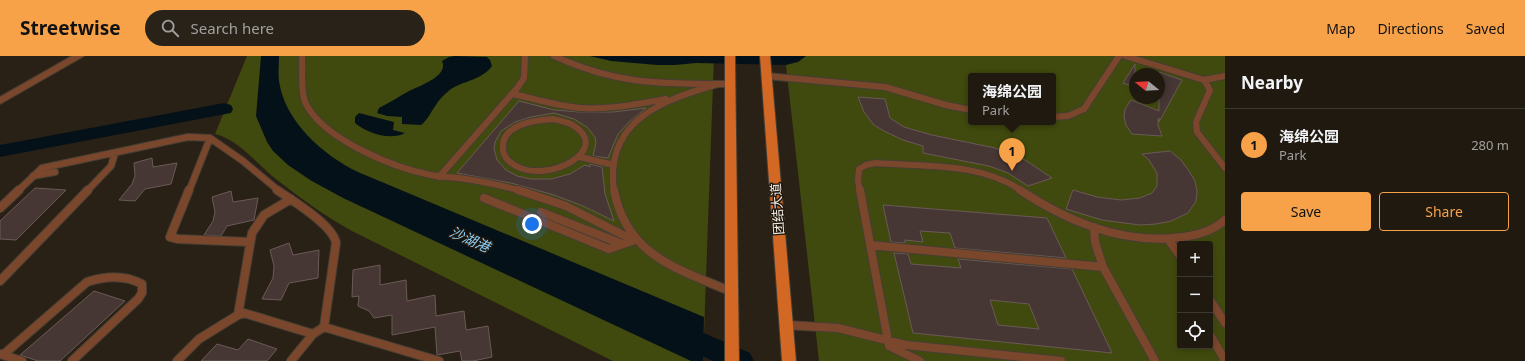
<!DOCTYPE html>
<html lang="en">
<head>
<meta charset="utf-8">
<style>
	:root { --surface:#201910; --page:#282219; --text:#f1f3f6; --muted:#a2a09f; --line:#3d3830; --accent:#f7a149 }
	body { margin:0; font-family:"Noto Sans","Noto Sans SC",sans-serif; background:var(--page); color:var(--text) }
	.controls { position:absolute; right:12px; bottom:12px; display:grid; overflow:hidden; border-radius:4px; box-shadow:0 2px 6px #0003 }
	.controls button { width:36px; height:36px; display:grid; place-items:center; padding:0; border:0; border-bottom:1px solid var(--line); background:var(--surface); color:var(--text); font:20px sans-serif }
	.compass { position:absolute; left:1129px; top:12px; width:36px; height:36px; border-radius:50%; background:var(--surface); box-shadow:0 2px 6px #0003; rotate:288deg }
	.you { position:absolute; left:532px; top:168px; width:14px; height:14px; margin:-10px; border:3px solid #fff; border-radius:50%; background:#1a73e8; box-shadow:0 0 0 6px #1a73e833 }
	.badge { display:grid; place-items:center; width:26px; height:26px; border-radius:50%; background:var(--accent); color:#111; font-size:13px; font-weight:700 }
	.pin { position:absolute; translate:-50% -33px; filter:drop-shadow(0 1px 2px #0008) }
	.pin::after { content:''; position:absolute; top:21px; width:14px; height:12px; background:inherit; clip-path:polygon(0 0,100% 0,50% 100%) }
	.popup { position:absolute; left:968px; top:17px; width:88px; height:52px; box-sizing:border-box; display:grid; place-content:center; border-radius:4px; background:var(--surface); filter:drop-shadow(0 1px 3px #0005); font-size:13px; white-space:nowrap; color:var(--muted) }
	.popup b { font-size:15px; color:var(--text) }
	.popup::after { content:''; position:absolute; left:50%; top:100%; margin-left:-8px; border:8px solid transparent; border-top-color:var(--surface) }
	.list { margin:0; padding:0; list-style:none }
	h2 { display:flex; justify-content:space-between; align-items:center; height:52px; margin:0; padding:0 16px; font-size:17px }
	h2 small { font-size:13px; font-weight:400; color:var(--muted) }
	.list li { display:grid; grid-template-columns:26px 1fr auto; gap:12px; align-items:center; box-sizing:border-box; height:72px; padding:0 16px; border-top:1px solid var(--line) }
	.list b { display:block; font-size:15px; white-space:nowrap }
	.list p { margin:0; font-size:13px; white-space:nowrap; color:var(--muted) }
	.list em { font-size:13px; font-style:normal; color:var(--muted) }
	.actions { display:flex; gap:8px; padding:12px 16px }
	.actions a { flex:1; padding:9px 0; border:1px solid var(--accent); border-radius:4px; text-align:center; font-size:14px; color:var(--accent) }
	.actions .main { background:var(--accent); color:#111 }
	.icon { flex:none; width:22px; height:22px; fill:none; stroke:currentColor; stroke-width:2; stroke-linecap:round; stroke-linejoin:round }
	.map { position:relative; flex:none; width:1225px; height:305px; overflow:hidden }
	header { display:flex; align-items:center; gap:24px; box-sizing:border-box; height:56px; padding:0 20px; background:var(--accent); color:#111 }
	header strong { font-size:19px }
	nav { display:flex; gap:22px; margin-inline-start:auto; font-size:14px }
	.search { width:280px; height:36px; background:var(--page); display:flex; align-items:center; gap:10px; box-sizing:border-box; padding:0 14px; border-radius:22px; color:var(--muted); font-size:15px }
	main { display:flex }
	aside { flex:1; background:var(--surface) }
	.map>svg:first-child { display:block }
</style>
</head>
<body>
<header>
<strong>Streetwise</strong>
<div class="search"><svg class="icon" aria-label="search" viewBox="0 0 24 24"><circle cx="10" cy="10" r="6"/><path d="M15 15l6 6"/></svg>Search here</div>
<nav><a>Map</a><a>Directions</a><a>Saved</a></nav>
</header>
<main>
<div class="map">
<svg width="1225" height="305" viewBox="0 0 1225 305">
	<rect width="100%" height="100%" fill="#2a2116"/>
	<!-- green -->
	<path fill="#414a0e" fill-rule="evenodd" d="M247 0H714L703 305H613L352 175C325 160 300 142 276 123 258 109 238 83 215 78Z
		M785 0H1225V305H819ZM1135 18H1159V42H1135ZM971 20H1053V66H971ZM1180 188H1210V290H1180Z"/>
	<!-- water -->
	<path fill="#051119" d="M261 0H279C279 8 278 17 279 25 285 66 323 99 358 116L704 261 703 305H691L343 142 310 124 288 109 273 95 267 86 256 60Z
		M455 0 487 1 490 4 492 10C483 23 464 25 451 33 445 38 440 42 436 49 431 55 428 64 421 69L402 68V61L387 60 377 57 379 52C389 47 398 41 409 35 419 30 449 20 442 5L449 1Z
		M590 0H806L798 6 786 9 696 7 675 9H657L611 5Z
		M359 57 394 66 393 74 405 77C391 85 366 77 355 67V61Z"/>
	<g fill="none" stroke-linecap="round" stroke-linejoin="round">
		<!-- river -->
		<path fill="#051119" fill-rule="evenodd" d="M224 47 231 49 233 53 231 57 0 101V89Z
			M676 265 750 297 754 305H713L667 284 663 276 667 268Z"/>
	</g>
	<!-- building -->
	<path fill="#473734" stroke="#6b5957" fill-rule="evenodd" d="M1135 8V31L1123 27Z
		M1159 16 1182 24 1159 66V62L1158 64V69L1162 80 1132 78 1126 69 1124 61 1125 53 1131 44 1159 55Z
		M858 41 885 43 890 62 904 71 932 79 995 92 1025 104 1052 122 1028 130 1008 117 989 110 923 97V90L903 84 884 75 874 69 864 56Z
		M519 45 554 54 580 56H613L646 52 629 66 618 78 608 102 593 100 596 87 595 81 587 71 574 63 554 57 531 61 515 66 501 75 495 86 494 92 497 104 506 114 517 120 531 123H551L570 118 585 109 590 111V108L602 111 605 138 614 165 583 150 554 139 511 127 457 117Z
		M1170 95 1181 104 1189 115 1195 125 1197 135 1196 145 1188 157 1171 165 1156 168 1140 169 1102 164 1066 153 1073 134 1097 141 1121 144 1140 142 1152 137 1157 130V117L1149 104 1142 98Z
		M152 102 153 111 177 107 171 128 145 133 135 145 119 144 132 128 135 120 134 107Z
		M35 132 66 134 16 184 0 183V165Z
		M231 135 233 146 258 142 254 164 227 170 221 180 204 179 213 165 215 156 212 141Z
		M883 149 1047 162 1066 202 955 192 950 177 920 175 923 186 905 184V187L891 186Z
		M289 187 293 199 319 194 318 222 289 227 281 244 262 243 273 222 274 210 270 194Z
		M894 197 908 198 911 208 961 212 958 203 1072 213 1112 297 913 277ZM990 244 1029 248 1039 273 998 269Z
		M380 209V229L406 224 407 245 435 239 436 260 464 255 466 274 488 270 492 301 473 305H462L460 295 437 299 435 271 392 279V259L374 262 369 255 358 250 359 240 352 241 353 214Z
		M94 235 125 245 60 305H38L20 299Z
		M248 283 277 293 267 305H201L217 288 238 294Z"/>
	<g fill="none" stroke-linecap="round" stroke-linejoin="round">
		<defs>
			<path id="service-far1" d="M302 0C303 14 300 32 305 46 322 83 394 112 431 119 440 121 450 121 459 122 480 125 501 129 522 135
				M554 0C617 29 662 28 729 28
				M1125 0 1204 24 1225 20
				M767 20 885 31 946 49 971 54
				M1204 24 1210 34 1196 66 1197 76 1225 112
				M513 38C535 43 557 50 580 52 609 54 638 48 666 43
				M1053 61 1068 60 1084 53 1119 0
				M554 63C560 65 569 66 574 70 612 94 548 128 516 110 509 106 504 102 503 94 500 68 535 64 554 63Z
				M580 101 614 109
				M33 120 55 116
				M439 121 518 31 524 22 525 0
				M18 135 42 112 188 81 210 82 243 105 279 135
				M87 135 111 110 115 97
				M189 135 210 82
				M614 135C604 64 663 44 718 28
				M860 135 858 125 859 113 866 109 876 107C925 111 980 106 1022 135"/>
			<path id="service" d="M189 134 170 181 178 183 250 186
				M277 134C293 145 333 169 336 187L324 271 439 305
				M518 134 566 150 633 184
				M614 134C626 199 677 213 730 235
				M860 134 889 290 920 305
				M1020 134C1068 166 1125 189 1183 181 1199 179 1213 175 1225 164
				M484 142 609 193 635 184
				M0 152 19 134
				M541 156 622 188
				M1094 171 1095 186 1103 211 1155 305
				M1168 183 1180 200
				M870 189 1103 211
				M0 225 88 134
				M1210 244 1225 267
				M238 259 252 177 264 159 291 143
				M786 269 838 272 906 289 1061 305
				M1210 279 1225 304
				M0 298 22 305
				M3 299 87 226C105 220 125 219 142 228V237L138 243 72 305
				M177 305 199 283 238 259 244 257 313 278
				M291 305 313 278 324 271"/>
			<path id="minor" d="M72 0H84L0 48V41Z"/>
			<path id="primary" d="M725 0H735L739 305H725Z
				M760 0H770L796 305H782Z"/>
		</defs>
		<!-- service-far1 casing -->
		<use href="#service-far1" stroke="#463e33" stroke-width="8"/>
		<!-- service casing -->
		<use href="#service" stroke="#463e33" stroke-width="10"/>
		<!-- minor casing -->
		<use href="#minor" stroke="#463e33" stroke-width="2"/>
		<!-- primary casing -->
		<use href="#primary" stroke="#463e33" stroke-width="2"/>
		<!-- service-far1 -->
		<use href="#service-far1" stroke="#7b472c" stroke-width="6"/>
		<!-- service -->
		<use href="#service" stroke="#7b472c" stroke-width="8"/>
		<!-- minor -->
		<use href="#minor" fill="#7b472c" fill-rule="evenodd"/>
		<!-- primary -->
		<use href="#primary" fill="#d36724" fill-rule="evenodd"/>
	</g>
	<g text-anchor="middle" dominant-baseline="central" stroke-width="3" stroke-linejoin="round" paint-order="stroke">
		<!-- street labels -->
		<g font-size="13" fill="#f3ede5" stroke="#20180d">
			<text transform="translate(777 153) rotate(-94)">团结大道</text>
		</g>
		<!-- water labels -->
		<g font-size="14" font-style="italic" fill="#8bd1fb" stroke="#20180d">
			<text transform="translate(470 183) rotate(24)">沙湖港</text>
		</g>
	</g>
</svg>
<div class="controls">
<button>+</button>
<button>−</button>
<button><svg class="icon" aria-label="locate" viewBox="0 0 24 24"><circle cx="12" cy="12" r="6"/><path d="M12 2v4M12 18v4M2 12h4M18 12h4"/></svg></button>
</div>
<svg class="compass" viewBox="-18 -18 36 36"><path d="M0-13l5 13h-10z" fill="#e53935"/><path d="M0 13l5-13h-10z" fill="#a2a09f"/></svg>
<div class="you"></div>
<div class="pin badge" style="left:1012px;top:115px">1</div>
<div class="popup"><b>海绵公园</b>Park</div>
</div>
<aside>
<h2>Nearby<small></small></h2>
<ul class="list">
<li><span class="badge">1</span><div><b>海绵公园</b><p>Park</p></div><em>280 m</em></li>
</ul>
<div class="actions"><a class="main">Save</a><a>Share</a></div>
</aside>
</main>
</body>
</html>
